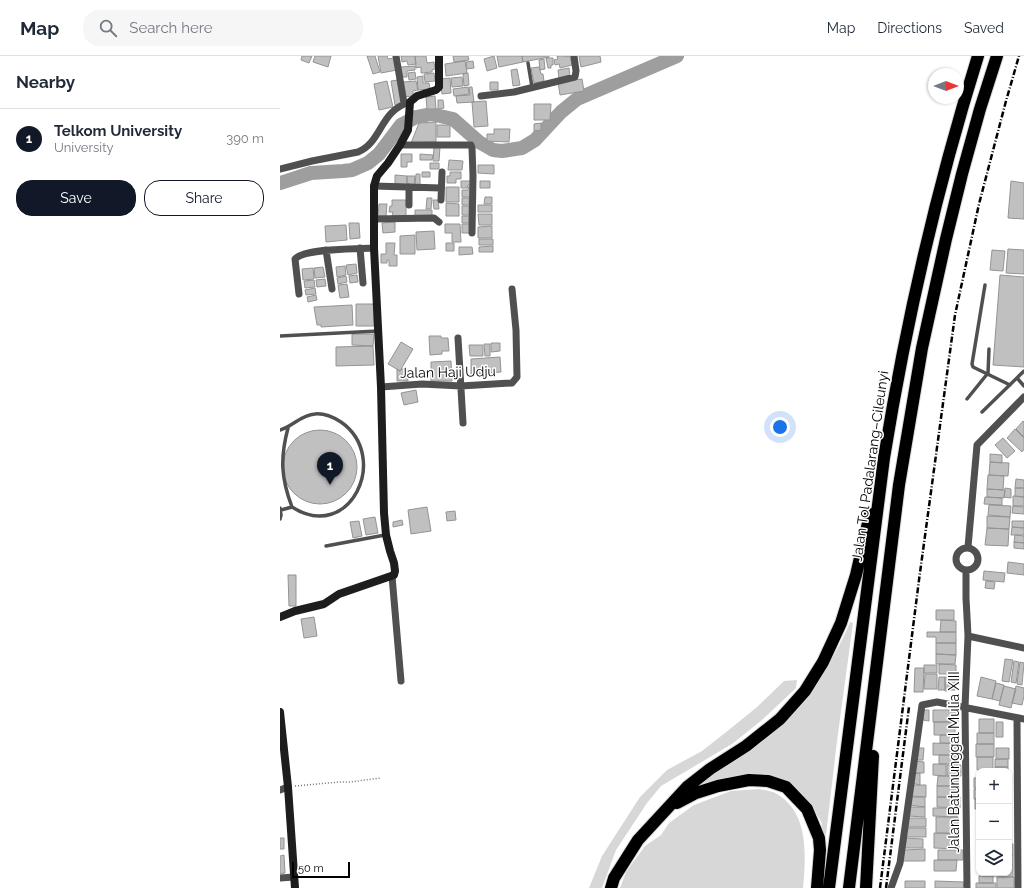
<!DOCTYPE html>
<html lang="en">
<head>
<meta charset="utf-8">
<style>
	:root { --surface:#fff; --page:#f6f6f7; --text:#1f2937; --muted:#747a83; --line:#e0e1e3; --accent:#111827 }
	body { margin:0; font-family:Raleway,sans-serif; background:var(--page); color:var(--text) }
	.controls { position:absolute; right:12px; bottom:12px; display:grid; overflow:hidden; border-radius:8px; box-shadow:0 1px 3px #0004 }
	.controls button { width:36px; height:36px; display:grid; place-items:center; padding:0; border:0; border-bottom:1px solid var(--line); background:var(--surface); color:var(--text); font:20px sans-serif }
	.compass { position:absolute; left:648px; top:12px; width:36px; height:36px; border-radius:50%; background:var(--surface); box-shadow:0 1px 3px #0004; rotate:90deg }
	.scale { position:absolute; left:12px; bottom:10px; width:58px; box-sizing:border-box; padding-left:4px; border:2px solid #000; border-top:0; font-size:11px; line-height:14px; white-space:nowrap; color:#000; -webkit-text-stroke:3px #fff; paint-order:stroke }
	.you { position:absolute; left:500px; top:371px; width:14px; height:14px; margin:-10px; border:3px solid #fff; border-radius:50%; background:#1a73e8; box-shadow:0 0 0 6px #1a73e833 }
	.badge { display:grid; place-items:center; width:26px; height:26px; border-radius:50%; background:var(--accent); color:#fff; font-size:13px; font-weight:700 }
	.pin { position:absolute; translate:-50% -33px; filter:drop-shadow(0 1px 2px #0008) }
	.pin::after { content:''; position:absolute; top:21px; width:14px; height:12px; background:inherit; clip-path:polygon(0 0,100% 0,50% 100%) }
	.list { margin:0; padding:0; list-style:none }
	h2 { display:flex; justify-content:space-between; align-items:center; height:52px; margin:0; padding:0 16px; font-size:17px }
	h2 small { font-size:13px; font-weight:400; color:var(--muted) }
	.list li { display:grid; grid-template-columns:26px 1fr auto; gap:12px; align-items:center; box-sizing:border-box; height:60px; padding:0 16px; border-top:1px solid var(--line) }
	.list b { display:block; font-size:15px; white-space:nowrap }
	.list p { margin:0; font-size:13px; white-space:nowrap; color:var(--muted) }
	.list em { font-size:13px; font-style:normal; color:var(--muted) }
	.actions { display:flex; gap:8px; padding:12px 16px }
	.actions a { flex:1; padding:9px 0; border:1px solid var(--accent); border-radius:16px; text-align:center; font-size:14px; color:var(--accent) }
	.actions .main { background:var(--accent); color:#fff }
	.icon { flex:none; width:22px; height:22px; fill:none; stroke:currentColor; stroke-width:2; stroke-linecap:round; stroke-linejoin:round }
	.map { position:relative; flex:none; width:744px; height:832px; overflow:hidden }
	header { display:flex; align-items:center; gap:24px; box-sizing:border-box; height:56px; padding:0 20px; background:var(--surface); border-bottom:1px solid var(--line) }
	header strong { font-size:19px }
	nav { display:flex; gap:22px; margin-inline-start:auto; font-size:14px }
	.search { width:280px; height:36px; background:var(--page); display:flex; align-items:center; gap:10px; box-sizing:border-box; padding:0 14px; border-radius:16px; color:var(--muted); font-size:15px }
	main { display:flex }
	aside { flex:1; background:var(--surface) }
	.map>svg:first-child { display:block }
</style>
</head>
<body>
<header>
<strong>Map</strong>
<div class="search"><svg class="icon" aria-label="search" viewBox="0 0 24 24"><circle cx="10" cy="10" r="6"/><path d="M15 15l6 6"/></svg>Search here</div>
<nav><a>Map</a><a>Directions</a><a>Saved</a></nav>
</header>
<main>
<aside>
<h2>Nearby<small></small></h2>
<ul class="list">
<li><span class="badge">1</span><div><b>Telkom University</b><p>University</p></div><em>390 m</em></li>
</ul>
<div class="actions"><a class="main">Save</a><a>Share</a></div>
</aside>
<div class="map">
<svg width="744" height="832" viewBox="0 0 744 832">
	<rect width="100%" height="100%" fill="#fff"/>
	<!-- green -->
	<path fill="#d7d7d7" d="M570 566 573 567 557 685 546 779 541 777 542 767 532 751 483 720 405 739 534 630C548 610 561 589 570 566Z
		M517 624 516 632 482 664 452 688 381 730 367 747 336 794 322 832H309L322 800 360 741 387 714 422 695 450 673 477 651 504 625Z
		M479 733C484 734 492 735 497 738 529 757 526 800 523 832H340L346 816 365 790 381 779 389 767 414 749 451 735Z"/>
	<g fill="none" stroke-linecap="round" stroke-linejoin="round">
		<!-- river -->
		<path stroke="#9e9e9e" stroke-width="14" d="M0 127 31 117 63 115 72 114 88 107 99 98 121 69 136 61 151 58 173 63 199 86 213 94 222 95 242 92 255 84 281 56 297 43 397 0"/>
	</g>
	<!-- building -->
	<path fill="#c0c0c0" stroke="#949494" d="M22 0H32L29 7 21 4Z
		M35 0H51L48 11 33 6Z
		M87 0H95L100 16 93 18Z
		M98 0H107L108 3 114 2 117 14 101 17Z
		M121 0H135L136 8 128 9 127 5 122 6Z
		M135 0H146L147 7 154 6 155 13 152 14V16L141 17V11L136 12Z
		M173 0H188L189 4 174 6Z
		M214 0 217 12 207 15 204 3Z
		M217 0H242L243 6 219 11Z
		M242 0H269V1L243 6Z
		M277 0H284V1L290 0 292 9 280 12 279 8 275 9 274 4 278 3Z
		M299 0H320L321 6 301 11Z
		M266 2H273V9H271V12H268Z
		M264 3 265 13 260 14 259 4Z
		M185 5 187 17 166 20 165 8Z
		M193 5 194 12 187 13 186 6Z
		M135 10V14L127 15V21H122L121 11Z
		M259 11 261 18H263L264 25 254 27 251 12Z
		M289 12 290 21 279 23 278 14Z
		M237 13 240 29 233 30 231 14Z
		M135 16 136 23 129 24 128 17Z
		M154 17 155 25 145 26 144 18Z
		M188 17 189 29 184 30 183 18Z
		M143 20V27H149L150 33 138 34 137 21Z
		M182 21 183 30 172 31 171 22Z
		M170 22 171 37 162 38 160 23Z
		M302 23 304 35 280 39 278 26Z
		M118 24 122 48 115 49 111 25Z
		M107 25 113 51 99 54 94 28Z
		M136 25 138 34 133 35V40L124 41 123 26Z
		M210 26H218V34H210Z
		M188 31 189 38 174 40 173 33Z
		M189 31H192L194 46 177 47 176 40 190 39Z
		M155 40 156 53H147L146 41Z
		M158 44H163L164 52 158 53Z
		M206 45 208 70 194 71 192 46Z
		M254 48H271L270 64H254Z
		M156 66V86L131 87 139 67Z
		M261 67V74L254 75V68Z
		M157 69H170V81H157Z
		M214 73H230L229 86 207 85V78H214Z
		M154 91H160L159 105H153Z
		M121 98H132V106H127V111H121Z
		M140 98 153 99 152 104H140Z
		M169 104 183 105 182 114H168Z
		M150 107H159V113H150Z
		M198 109H214V118L198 117Z
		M142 116H150V121H142Z
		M170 116H181V123H176V127H167V120H170Z
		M136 118H140V129H135Z
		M115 119 127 120V129L115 128Z
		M127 120H135L134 129H127Z
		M181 125H192V129H188L187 132H181Z
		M200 125H210V132H200Z
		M731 125 744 127V163L728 162Z
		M166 131H179V146H166Z
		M188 131H192V141H182V134H188Z
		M205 141H212V148H204Z
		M147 142H152L151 153H146Z
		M182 142H189V149H182Z
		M112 144H126V160H112L113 156H109L110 150H112Z
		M153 144H158L159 153H154Z
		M166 147 179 148V160H166Z
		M99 148H107L106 160H98Z
		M198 149H212V156H198Z
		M182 150H189V159H182Z
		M135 154H152V160H135Z
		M198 158H212V169H199Z
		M182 160H189V167H182Z
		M115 166V176L103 177 102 167Z
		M69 167H79L80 182 70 183Z
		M165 168H180L181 186H172V177H165Z
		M182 168H189L190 177H182Z
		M66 169 67 184 46 186 45 170Z
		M212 170V182H198V171Z
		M154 175 155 193 137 194 136 176Z
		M135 179V198H120V180Z
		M199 183H213V189H199Z
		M106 187H115L114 199H117V210H109V204H107V207H101V198H106Z
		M166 187H174V195H166Z
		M213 190V196H199V191Z
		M179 191H192L193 198 179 199Z
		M728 193 744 194V218L726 217Z
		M712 194 725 195 723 215 710 214Z
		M76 208 77 217 68 219 66 209Z
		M65 210 66 219 57 221 56 211Z
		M43 211 45 221 35 222 34 212Z
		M33 212 34 223 23 224 22 213Z
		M77 219 78 226 70 227 69 220Z
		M720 219 744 221V311L713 309Z
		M66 220 67 226 58 228 57 222Z
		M45 223 46 230 37 231 36 224Z
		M34 224 35 231 25 232 24 225Z
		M67 228 69 241 60 242 58 229Z
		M35 232 36 238 26 239 25 234Z
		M36 239 37 244 28 246 27 241Z
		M76 248H94V270H76Z
		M72 249 73 269 41 271V269H37L34 251Z
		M72 278H94L93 290 72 289Z
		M149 280H161V282H168L169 295H162V298L150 299Z
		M121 286 133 293 120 315 108 308Z
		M211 287H220V295L211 296Z
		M204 288H210V300H205Z
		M189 289H203V300H190Z
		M93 290 94 309 56 310V291Z
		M220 301 221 316 191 318V303Z
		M171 305 172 325H151V306Z
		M117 313 120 315 122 313H127L128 325H117Z
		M136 334 138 346 124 349 121 337Z
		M743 365 744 366V381L736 373Z
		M735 373 744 382V393L742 396 727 382Z
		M3 411a37 37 0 1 1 74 0a37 37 0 1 1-74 0Z
		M723 382 735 395 727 402 715 389Z
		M710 398 722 399V407L710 406Z
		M710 406 729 407 728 420 709 419Z
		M708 419 724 420 723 434 707 433Z
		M736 423 744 424V432H735Z
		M725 432 731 433V442L724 441Z
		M735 432H744V441L735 440Z
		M707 433 725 434 724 442 707 441Z
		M733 440 744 441V450H733Z
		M705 441 722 442V449L704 448Z
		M709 449 731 450 730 461 708 459Z
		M733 450 744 451V458L732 457Z
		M147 451 151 475 131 478 128 454Z
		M175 455 176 464 167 465 166 456Z
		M707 460 730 461 729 473 707 472Z
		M95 461 98 477 86 479 83 463Z
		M122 464 123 469 113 471V466Z
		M79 465 82 480 73 482 70 466Z
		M732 465H744V472L732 471Z
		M732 471 744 472V479H731Z
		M707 472 729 473 728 490 705 489Z
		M735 479 744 480V487L734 486Z
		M734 486 744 487V493L734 492Z
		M728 506 744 508V519L727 517Z
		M704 515 725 517 724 526 703 524Z
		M8 519H16V550H9Z
		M706 525 715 526 714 533 705 532Z
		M656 554H674V564H656Z
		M34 561 37 580 24 582 21 563Z
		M661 564 676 565V576H660Z
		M647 576H676V587H656V581H647Z
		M656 587H676V599L656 598Z
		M656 598 676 599 675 608H656Z
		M725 603 733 604 729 626 722 625Z
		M734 605 739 606 736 627 731 626Z
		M740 606 744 607 742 629 737 628Z
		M659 608 676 609V618H659Z
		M644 609H657V617H644Z
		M635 612H644L643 636H634Z
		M645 618H657V633H644Z
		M659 621H665V634H658Z
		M665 621H670L669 635H665Z
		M701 621 716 625 712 643 697 640Z
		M670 622H675V634H669Z
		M716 627 724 629 720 645 712 643Z
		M724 630 736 633 731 652 719 649Z
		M736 630 744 632V640L742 649 732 647Z
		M643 654H649V665L643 664Z
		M653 654H678V666H653Z
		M699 663H714V677H699Z
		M654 666H675V679H654Z
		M716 666H723V681H716Z
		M697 677H714V688H697Z
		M660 679H677V687H660Z
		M653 687 680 688V699H653Z
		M696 688H714V701H696Z
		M637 692H644L643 704H636Z
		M716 692H729V703H716Z
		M659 699H678V708H659Z
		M697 701H713V714H697Z
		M715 703H728V711H715Z
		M636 705 644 706V717H635Z
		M653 708H666V720L653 719Z
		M667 709H681V720H667Z
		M715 711H728V715H715Z
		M640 717V729L632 727 633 718Z
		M658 720H678V730H657Z
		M694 722H699V732H694Z
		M632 729H646V741L631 740Z
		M657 730H678V741H657Z
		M694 733H699V743H694Z
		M631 741H645V751L629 749Z
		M657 741H680V752L657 751Z
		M695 743H699V753H695Z
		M629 751H645V761L628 760Z
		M653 752H677V761L653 760Z
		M656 761H678V777H656Z
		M628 762H646V771H627Z
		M626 772H646V781H626Z
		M654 777 679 778V793L654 792Z
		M0 782H4V793H0Z
		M624 782 643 783V792H624Z
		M729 788H733V799H729Z
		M645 793V805H623L624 794Z
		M658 794H683V804H658Z
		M4 799 5 817 0 818V800Z
		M729 799H733V809H729Z
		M654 804H677L676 815H654Z
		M729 809H733V821H718V817H729Z
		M702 817H717V820H702Z
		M699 820H713V827H699Z
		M717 821H734V832H717Z
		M625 825H645V832H625Z
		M655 825 684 826 683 832H655Z
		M696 827H716V832H696Z"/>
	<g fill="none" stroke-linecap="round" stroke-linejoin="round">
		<defs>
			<path id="highway" d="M397 747 416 737 438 730 469 724 488 725 506 731 527 753 539 782 540 794 537 832
				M331 832 334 822 358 784 407 731 430 713 466 690 500 663 525 635 543 606 561 567 576 519 590 458
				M549 832 604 402C626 266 657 131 698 0
				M569 832 619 429 642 292 666 183 682 118 700 53 717 0
				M586 832 593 700"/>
		</defs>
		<!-- highway casing -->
		<use href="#highway" stroke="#dbdbdb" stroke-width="14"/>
		<!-- path -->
		<path stroke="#727272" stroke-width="1.5" stroke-dasharray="1 2" stroke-linecap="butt" d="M15 730 60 726H70L101 722"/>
		<!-- lane -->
		<path stroke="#505050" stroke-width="3.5" d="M248 7 252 31
			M705 229 692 308 693 311 730 329
			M0 280 98 275
			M737 322 744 330
			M687 343 708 317 709 293
			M702 356 744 315
			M8 372C0 402 1 422 12 451
			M0 374C13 370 21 359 35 358 45 357 53 361 61 366 111 401 70 488 12 451L1 454
			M0 463 1 459 0 452
			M46 490 105 479"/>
		<!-- street -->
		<path stroke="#505050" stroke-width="7" d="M116 0 124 47
			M201 40 234 36 295 21 296 15 294 0
			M120 89H191L192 92 193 120 192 177
			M0 113 32 105 78 96C103 85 99 55 130 46
			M94 130 161 132
			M161 144 162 116
			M129 149V131
			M94 163 154 162 159 166
			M80 192 83 227
			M46 194 52 233
			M19 238 15 203C25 192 77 193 94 192
			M178 282 183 367
			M101 331 142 328 181 330 232 327 237 321 236 274 232 233
			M688 491 697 389 744 341
			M676 503a11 11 0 1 1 22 0a11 11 0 1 1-22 0Z
			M686 514V542L688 580 685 651 687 832
			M112 520 121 625
			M688 580 744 592
			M737 662 738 832
			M0 734 8 731
			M0 822 14 821
			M611 832 620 807 642 649 657 646 744 663"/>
		<!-- secondary -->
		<path stroke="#1d1d1d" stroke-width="8" d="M0 561 15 555 44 548 59 538 114 519 115 515 114 507 110 495 106 479 104 457 101 331 94 192V130L97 120 108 107 120 89 128 74 130 46 137 40 156 34 159 31V0
			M0 656 8 731 15 832"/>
		<!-- highway -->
		<use href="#highway" stroke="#000" stroke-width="12"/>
		<!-- rail -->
		<path stroke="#000" stroke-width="2.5" stroke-dasharray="6 2 1 2" stroke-linecap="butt" d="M600 832 639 524 675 259 699 148 726 45 739 0
			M606 832 629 651"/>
	</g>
	<g text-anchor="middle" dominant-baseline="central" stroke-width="3" stroke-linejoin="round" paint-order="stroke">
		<!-- street labels -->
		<g font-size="14" fill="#000" stroke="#fff">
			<text transform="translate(168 316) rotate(-1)">Jalan Haji Udju</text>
			<text transform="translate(590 410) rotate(-82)">Jalan Tol Padalarang–Cileunyi</text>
			<text transform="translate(674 706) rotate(-90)">Jalan Batununggal Mulia XIII</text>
		</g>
	</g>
</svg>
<div class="controls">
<button>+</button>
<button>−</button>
<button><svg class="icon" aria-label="layers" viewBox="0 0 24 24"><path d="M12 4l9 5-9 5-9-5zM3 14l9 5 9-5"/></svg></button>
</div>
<svg class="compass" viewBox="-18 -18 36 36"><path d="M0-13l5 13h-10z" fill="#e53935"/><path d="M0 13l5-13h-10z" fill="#747a83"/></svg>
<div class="scale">50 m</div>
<div class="you"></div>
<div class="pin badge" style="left:50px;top:429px">1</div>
</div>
</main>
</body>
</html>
